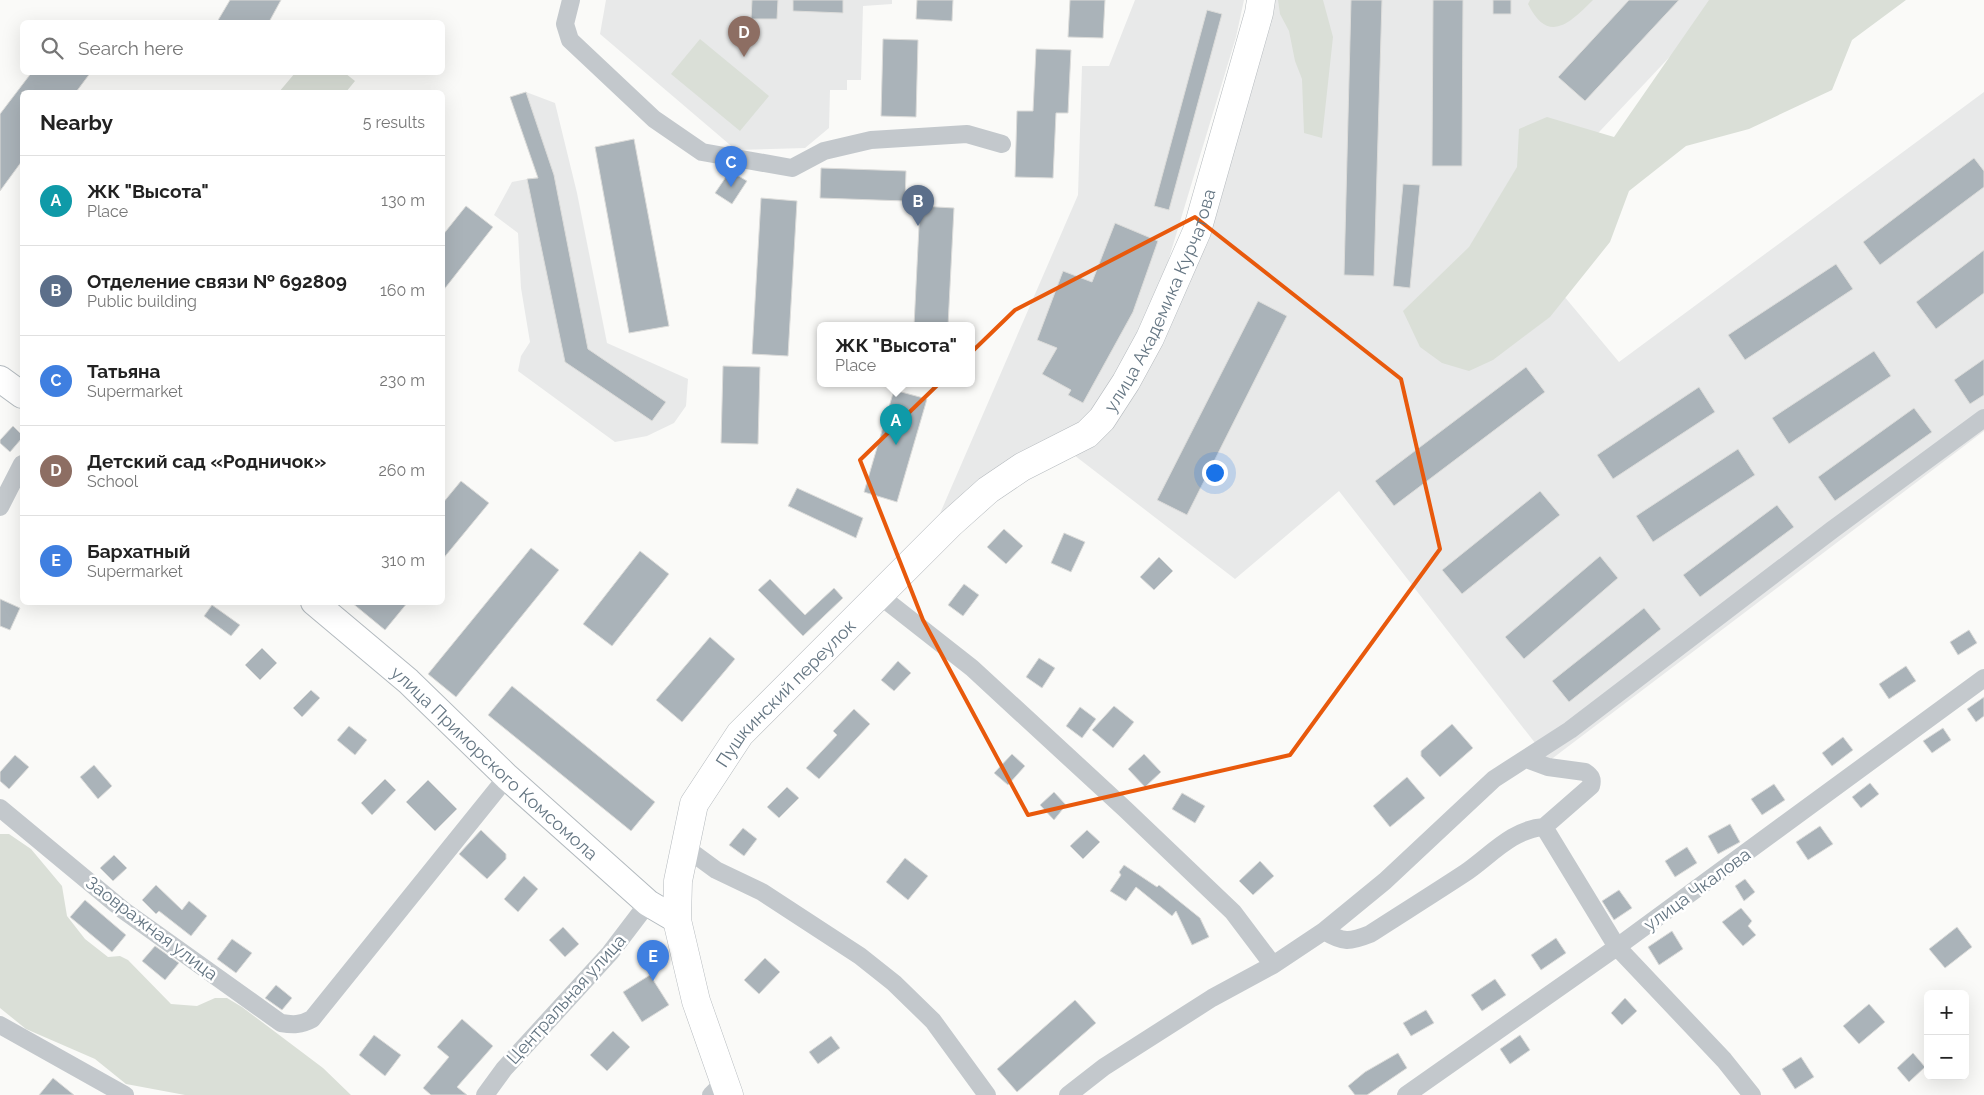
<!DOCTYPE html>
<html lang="en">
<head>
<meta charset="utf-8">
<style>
	:root { --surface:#fff; --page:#f6f6f6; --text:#222; --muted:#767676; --line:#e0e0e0; --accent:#7c3aed }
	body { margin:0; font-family:Raleway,sans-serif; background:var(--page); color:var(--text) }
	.controls { position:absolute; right:15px; bottom:15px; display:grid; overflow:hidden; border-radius:8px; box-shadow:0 5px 20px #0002 }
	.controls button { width:45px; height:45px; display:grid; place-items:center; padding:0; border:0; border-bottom:1px solid var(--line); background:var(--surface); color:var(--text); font:25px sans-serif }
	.you { position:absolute; left:1214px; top:472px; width:18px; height:18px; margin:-12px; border:4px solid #fff; border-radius:50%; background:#1a73e8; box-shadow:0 0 0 8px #1a73e833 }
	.badge { display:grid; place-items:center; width:32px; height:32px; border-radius:50%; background:var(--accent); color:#fff; font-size:16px; font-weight:700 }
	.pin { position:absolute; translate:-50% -41px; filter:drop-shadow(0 1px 2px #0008) }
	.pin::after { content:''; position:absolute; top:26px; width:18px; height:15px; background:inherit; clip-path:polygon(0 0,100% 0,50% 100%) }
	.popup { position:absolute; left:817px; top:322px; width:158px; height:65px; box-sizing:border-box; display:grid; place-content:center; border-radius:8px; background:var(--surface); filter:drop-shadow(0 1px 4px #0005); font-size:16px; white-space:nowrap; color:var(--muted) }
	.popup b { font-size:19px; color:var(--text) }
	.popup::after { content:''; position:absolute; left:50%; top:100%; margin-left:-10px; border:10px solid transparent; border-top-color:var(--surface) }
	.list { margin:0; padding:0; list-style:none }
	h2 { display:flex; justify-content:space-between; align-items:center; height:65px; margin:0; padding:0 20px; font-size:21px }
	h2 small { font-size:16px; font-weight:400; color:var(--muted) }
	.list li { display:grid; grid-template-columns:32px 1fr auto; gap:15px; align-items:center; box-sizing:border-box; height:90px; padding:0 20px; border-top:1px solid var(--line) }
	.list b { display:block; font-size:19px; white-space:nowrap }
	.list p { margin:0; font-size:16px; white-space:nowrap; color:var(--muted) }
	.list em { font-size:16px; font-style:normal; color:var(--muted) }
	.icon { flex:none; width:28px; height:28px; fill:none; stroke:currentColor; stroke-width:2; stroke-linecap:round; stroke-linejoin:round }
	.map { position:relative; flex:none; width:1984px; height:1095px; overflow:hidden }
	.search { position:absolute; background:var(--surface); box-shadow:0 5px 20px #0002; left:20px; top:20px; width:425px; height:55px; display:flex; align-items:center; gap:12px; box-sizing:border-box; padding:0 18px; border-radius:8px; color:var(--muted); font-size:19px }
	.panel { position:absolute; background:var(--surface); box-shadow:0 5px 20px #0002; left:20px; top:90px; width:425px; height:515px; border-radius:8px }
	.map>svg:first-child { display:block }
</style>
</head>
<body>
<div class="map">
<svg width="1984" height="1095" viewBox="0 0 1984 1095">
	<rect width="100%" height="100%" fill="#fafaf8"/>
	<!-- built -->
	<path fill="#e8e9e9" d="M606 0H892V4L863 6 861 80H847V90H830L829 128 805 148 736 150 600 34Z
		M1135 0H1244L1236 37 1156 301 1108 391 1080 423 935 525 1078 195 1082 66H1109Z
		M1263 0H1723L1508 229 1619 362 1984 92V431L1549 761 1339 491 1235 579 1074 455 1113 422 1168 332 1200 244Z
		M526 92 555 103 577 193 607 343 688 379 686 406 674 423 647 436 615 442 518 371 521 356 530 342 521 288 518 233 494 215 512 182 538 177 510 97Z"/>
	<!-- green -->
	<path fill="#dadfd7" d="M1278 0H1323L1333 37 1322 138 1304 133 1302 79 1295 61 1289 31 1280 14Z
		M1530 0H1593C1570 23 1548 45 1528 4Z
		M1709 0H1906L1852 40 1832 90 1749 129 1686 146 1629 191 1610 242 1550 317 1493 360 1469 371 1442 363 1420 347 1403 311 1469 247 1517 167 1519 129 1547 117 1614 137Z
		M700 39 769 96 740 131 671 74Z
		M295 73H345L355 81 346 92H279Z
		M0 834H9L31 849 62 886 67 916 85 939 108 957 120 956 128 960 171 1004 197 1006 215 998H227L242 1007 323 1068 351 1095H185L126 1084 95 1059 26 1029 0 1008Z"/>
	<!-- building -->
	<path fill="#aab3b9" stroke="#dcdcda" d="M230 0H281L269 22H217Z
		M752 0H778L777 19H751Z
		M793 0H843V13L793 11Z
		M917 0H953L952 21 916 19Z
		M1070 0H1105L1103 38 1068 37Z
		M1351 0H1382L1374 276 1344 275Z
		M1433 0H1463L1462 166H1432Z
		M1493 0H1511V14H1493Z
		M1629 0H1679L1585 101 1558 77Z
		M1207 10 1222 14 1169 210 1154 206Z
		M883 39 918 40 916 117 881 116Z
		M1036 49 1071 50 1068 113H1056L1053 178 1015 177 1017 111H1033Z
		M32 72H91L76 92H22V161L0 191V114Z
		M526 92 554 175 588 349 666 402 652 421 565 362 527 179 538 178 510 97Z
		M634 139 669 326 629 333 595 147Z
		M1974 158 1984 171V187L1880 265 1863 242Z
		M821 168 906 171 905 201 820 198Z
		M730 171 747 181 732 204 715 193Z
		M1403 184 1420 185 1410 288 1393 286Z
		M761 198 797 201 788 356 752 354Z
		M466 206 493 227 442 292V236Z
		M920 206 954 208 948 326H914Z
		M1115 223 1158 241 1133 312 1083 403 1068 395 1071 390 1042 374 1057 348 1037 340 1063 271 1092 282Z
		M1984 250V293L1936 329 1916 302Z
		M1836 264 1853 289 1745 360 1728 335Z
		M1258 301 1287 316 1187 515 1157 500Z
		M1874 351 1891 376 1789 444 1772 418Z
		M1984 359V395L1970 404 1954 380Z
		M723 366 760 367 758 444 721 443Z
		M1526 367 1545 392 1394 506 1375 481Z
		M1699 387 1715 412 1613 479 1597 455Z
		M894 390 927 399 897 502 864 492Z
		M1914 408 1932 432 1835 501 1818 477Z
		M13 426 22 435V438L10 452 0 443V440Z
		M1738 449 1755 475 1653 542 1636 516Z
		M461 481 489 503 442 560V504Z
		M797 488 863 518 856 538 788 506Z
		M1540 491 1560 515 1462 594 1442 570Z
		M1777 505 1794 527 1700 597 1683 575Z
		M1004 529 1023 546 1006 564 987 547Z
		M1064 533 1085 542 1071 572 1051 563Z
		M531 548 559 570 456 697 428 674Z
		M640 551 669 574 612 646 583 624Z
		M1600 556 1618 578 1524 659 1505 637Z
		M1159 557 1173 571 1154 590 1140 577Z
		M770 579 805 615 834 588 843 598 803 636 758 590Z
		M964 584 979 595 963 616 948 605Z
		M0 599 20 608 10 630 0 626Z
		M351 602H408L385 630Z
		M212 605 240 625 231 636 204 616Z
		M1644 608 1661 629 1569 702 1552 681Z
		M1969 630 1977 643 1958 655 1950 642Z
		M710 637 735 659 682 722 656 700Z
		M262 648 277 663 260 680 245 665Z
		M1039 658 1055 668 1042 688 1026 677Z
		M898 661 911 673 894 691 881 680Z
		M1906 666 1916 681 1889 699 1879 684Z
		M512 686 655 802 631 831 488 715Z
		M311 690 320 698 302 717 293 708Z
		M1984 697V716L1976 722 1967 709Z
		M1114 706 1134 722 1113 748 1092 730Z
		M1080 707 1096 719 1082 738 1066 726Z
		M854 709 870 724 819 779 806 768 837 735 833 731Z
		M1452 724 1473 748 1440 777 1421 756V751Z
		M349 726 367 740 355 755 337 740Z
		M1943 728 1951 740 1932 753 1923 741Z
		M1843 737 1853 750 1832 766 1822 753Z
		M1012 754 1025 766 1008 785 994 773Z
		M1144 754 1161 772 1145 787 1128 769Z
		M15 755 29 767 9 789 0 781V772Z
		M94 765 112 786 98 799 80 777Z
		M1407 777 1425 798 1390 827 1373 806Z
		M385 779 396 790 372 815 361 803Z
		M428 780 457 809 435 831 406 802Z
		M1870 783 1879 794 1861 808 1852 797Z
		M1774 784 1785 800 1762 815 1751 799Z
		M787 787 799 798 779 818 767 807Z
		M1054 792 1066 805 1054 820 1040 805Z
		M1182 793 1205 806 1195 823 1172 809Z
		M1730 824 1740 842 1718 854 1708 836Z
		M1820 826 1833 844 1808 860 1796 842Z
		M743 828 757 839 744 856 729 845Z
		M481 830 506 854V859L487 879 459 854Z
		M1087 830 1100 842 1083 859 1070 846Z
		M1687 847 1697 863 1675 877 1665 861Z
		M114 855 127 868 113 881 100 868Z
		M905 858 928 876 908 900 886 882Z
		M1260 861 1274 876 1253 895 1239 881Z
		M1124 865 1157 887 1159 885 1200 918 1209 937 1192 945 1176 911 1172 916 1136 887 1126 901 1110 891 1121 875 1119 872Z
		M524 876 538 889 518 912 504 899Z
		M1745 879 1755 892 1744 901 1735 886Z
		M156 885 182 910 189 901 207 916 191 936 159 911 156 914 142 900Z
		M1619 890 1632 908 1614 920 1602 901Z
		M85 900 126 935 112 952 70 917Z
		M1741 908 1752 921 1748 926 1756 935 1743 946 1722 922Z
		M563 927 579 944 565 957 549 940Z
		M1957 927 1972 947 1945 968 1929 949Z
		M1672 931 1683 949 1659 965 1648 947Z
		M1556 938 1566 953 1541 970 1531 955Z
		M232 939 252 953 236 973 217 959Z
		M155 946 179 963 165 980 142 961Z
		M765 958 780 972 759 994 744 980Z
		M650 975 669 1005 642 1022 623 992Z
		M1495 979 1506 995 1482 1011 1471 995Z
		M276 985 292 998 282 1010 265 998Z
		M1625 998 1637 1011 1622 1025 1611 1013Z
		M1075 1000 1096 1023 1017 1092 997 1069Z
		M1869 1004 1885 1022 1859 1044 1843 1026Z
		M1426 1010 1434 1023 1411 1036 1403 1023Z
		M462 1019 493 1046 457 1087 467 1095H431L423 1088 449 1057 437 1047Z
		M613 1031 630 1047 607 1071 590 1055Z
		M374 1035 401 1055 385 1076 359 1055Z
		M1520 1035 1530 1050 1510 1064 1500 1049Z
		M831 1036 840 1048 818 1064 809 1052Z
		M1398 1053 1407 1068 1367 1095H1355L1348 1086 1365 1072Z
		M1913 1053 1925 1067 1909 1082 1897 1068Z
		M1801 1057 1814 1077 1795 1089 1782 1069Z
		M53 1078 74 1095H39Z"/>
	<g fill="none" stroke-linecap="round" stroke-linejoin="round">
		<defs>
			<g id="secondary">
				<path d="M0 379 22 395"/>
				<path id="s1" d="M314 602 408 681 507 777 648 903 677 920"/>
			</g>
			<g id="primary">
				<path id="s2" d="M729 1095 696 1001 677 920 678 881 694 804 740 734 950 524 988 490 1022 467 1087 434 1102 419 1126 382 1150 338 1197 231 1259 13 1261 0"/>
			</g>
		</defs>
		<!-- secondary casing -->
		<use href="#secondary" stroke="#b3babf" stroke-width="28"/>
		<!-- primary casing -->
		<use href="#primary" stroke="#b5babe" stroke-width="29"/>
		<!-- street -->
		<path stroke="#c3c8cc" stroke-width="18" d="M571 0 565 24 570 40 654 119 702 152 792 168 824 151 871 140 967 134 1002 144
			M0 507 22 464
			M879 595 972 668 1125 809 1233 912 1273 965
			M1526 759 1548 767 1585 772C1591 776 1593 779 1591 786L1544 827 1617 947 1724 1060 1752 1095
			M0 808 123 910 281 1023C293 1025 301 1025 312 1019L507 777
			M686 848 716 870 762 892 860 956 894 983 933 1021 987 1095
			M1324 931C1343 943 1350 942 1370 934 1401 914 1433 894 1465 873 1489 857 1512 829 1544 827
			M0 1025 125 1095
			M485 1095 504 1069 610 953 648 903
			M711 1095 723 1083
			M1068 1095 1104 1067 1212 998 1273 965 1324 931 1385 881 1494 779 1570 730 1832 530 1984 418
			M1406 1095 1617 947 1984 678"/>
		<!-- secondary -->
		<use href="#secondary" stroke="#fff" stroke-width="26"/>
		<!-- primary -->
		<use href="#primary" stroke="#fff" stroke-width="28"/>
	</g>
	<!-- marked area -->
	<path fill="none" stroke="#e8590c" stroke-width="4" stroke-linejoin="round" d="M1195 217 1401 379 1440 549 1290 755 1028 815 923 620 860 460 1015 310Z"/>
	<g text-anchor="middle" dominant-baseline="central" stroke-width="5" stroke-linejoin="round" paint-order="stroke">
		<!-- street labels -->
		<g font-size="18" fill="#657683" stroke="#fff">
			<text stroke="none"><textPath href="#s2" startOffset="1000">улица Академика Курчатова</textPath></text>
			<text stroke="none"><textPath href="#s2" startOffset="445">Пушкинский переулок</textPath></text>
			<text stroke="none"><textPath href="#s1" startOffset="242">улица Приморского Комсомола</textPath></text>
			<text transform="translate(1697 889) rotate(-36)">улица Чкалова</text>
			<text transform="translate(152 928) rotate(37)">Заовражная улица</text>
			<text transform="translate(566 999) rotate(-48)">Центральная улица</text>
		</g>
	</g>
</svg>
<div class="controls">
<button>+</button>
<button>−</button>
</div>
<div class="you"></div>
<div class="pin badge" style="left:896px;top:445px;background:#0f9aa8">A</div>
<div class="popup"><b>ЖК &quot;Высота&quot;</b>Place</div>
<div class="pin badge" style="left:918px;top:226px;background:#5c6f8a">B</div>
<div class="pin badge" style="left:731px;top:187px;background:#3f7fe0">C</div>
<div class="pin badge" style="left:744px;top:57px;background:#8d6e63">D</div>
<div class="pin badge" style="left:653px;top:981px;background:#3f7fe0">E</div>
<div class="search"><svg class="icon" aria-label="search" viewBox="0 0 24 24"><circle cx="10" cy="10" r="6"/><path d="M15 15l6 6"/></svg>Search here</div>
<section class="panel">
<h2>Nearby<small>5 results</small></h2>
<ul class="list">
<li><span class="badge" style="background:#0f9aa8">A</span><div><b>ЖК &quot;Высота&quot;</b><p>Place</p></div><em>130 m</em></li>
<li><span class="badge" style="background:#5c6f8a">B</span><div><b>Отделение связи № 692809</b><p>Public building</p></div><em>160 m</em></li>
<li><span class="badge" style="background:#3f7fe0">C</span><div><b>Татьяна</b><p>Supermarket</p></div><em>230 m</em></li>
<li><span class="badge" style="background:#8d6e63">D</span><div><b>Детский сад «Родничок»</b><p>School</p></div><em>260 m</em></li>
<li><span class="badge" style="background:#3f7fe0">E</span><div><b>Бархатный</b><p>Supermarket</p></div><em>310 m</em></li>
</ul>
</section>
</div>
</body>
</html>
